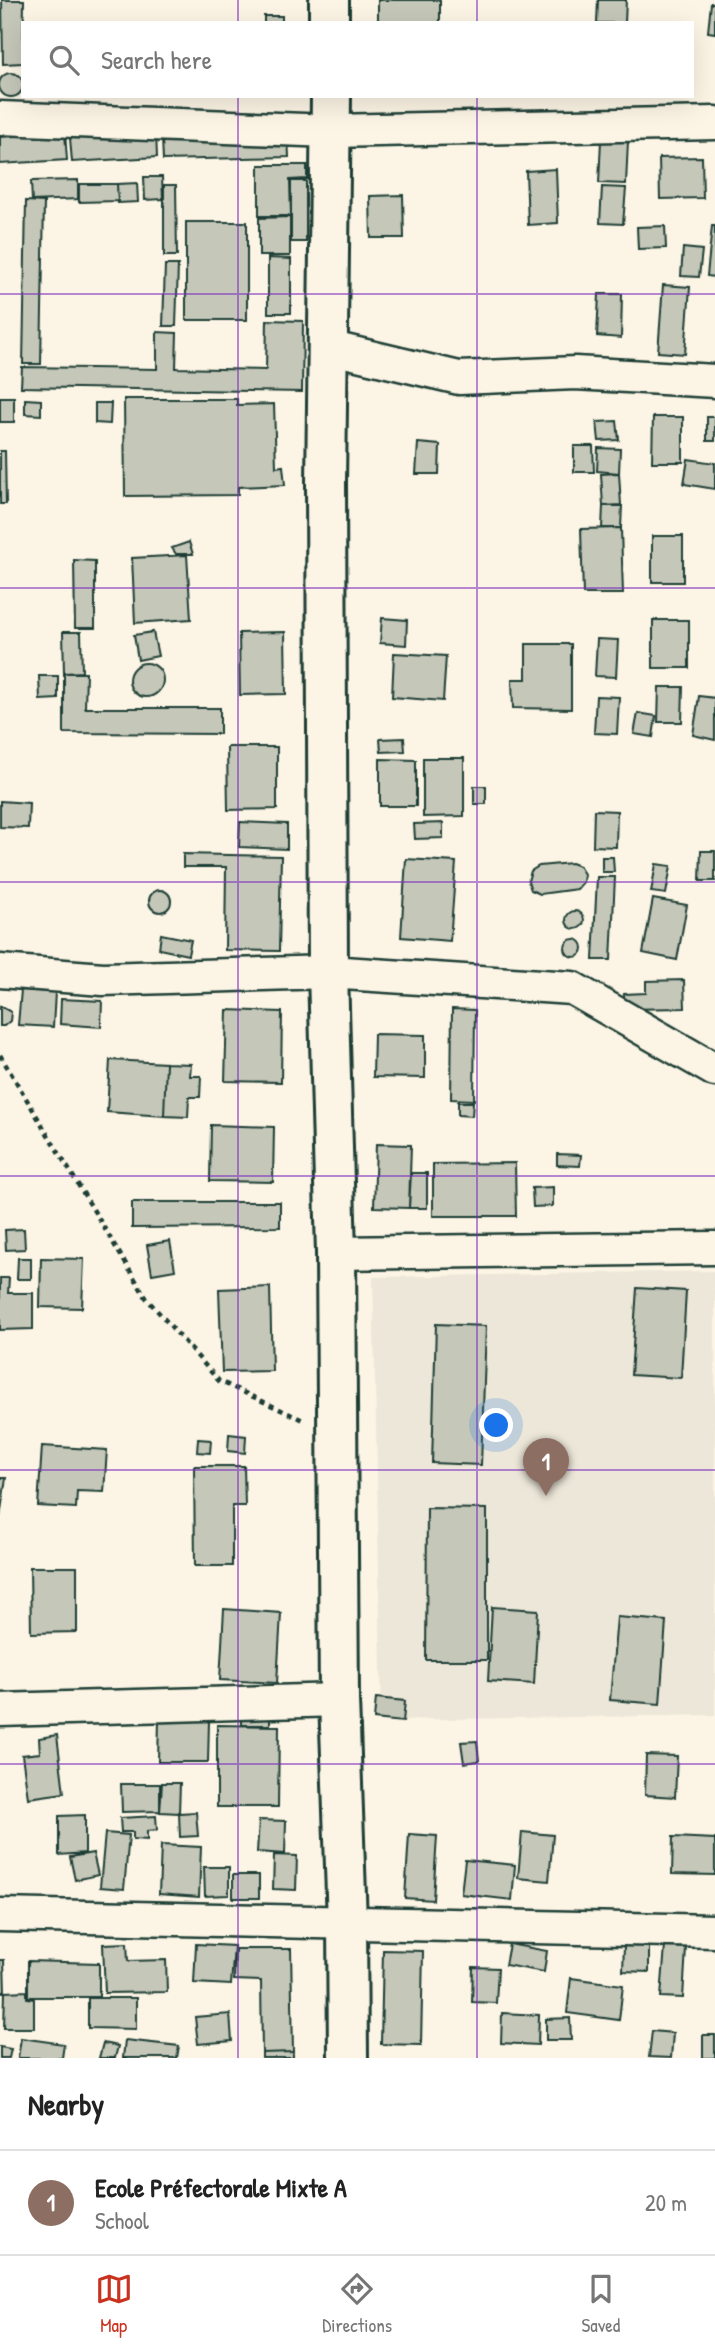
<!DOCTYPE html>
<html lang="en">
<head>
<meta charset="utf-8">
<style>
	:root { --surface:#fff; --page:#f2f2f2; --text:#222; --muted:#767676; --line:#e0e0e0; --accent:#c8321e }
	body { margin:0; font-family:"Patrick Hand",sans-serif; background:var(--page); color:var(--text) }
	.you { position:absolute; left:497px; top:1426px; width:24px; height:24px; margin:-18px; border:5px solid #fff; border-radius:50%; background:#1a73e8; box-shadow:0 0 0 10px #1a73e833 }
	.badge { display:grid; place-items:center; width:46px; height:46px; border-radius:50%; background:var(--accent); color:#fff; font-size:23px; font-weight:700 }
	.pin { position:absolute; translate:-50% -58px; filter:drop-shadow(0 2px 4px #0008) }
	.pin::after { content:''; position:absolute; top:37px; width:24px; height:21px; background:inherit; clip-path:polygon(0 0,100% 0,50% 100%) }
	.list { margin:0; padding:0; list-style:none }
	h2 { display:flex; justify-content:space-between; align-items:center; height:91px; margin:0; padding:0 28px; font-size:30px }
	h2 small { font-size:23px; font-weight:400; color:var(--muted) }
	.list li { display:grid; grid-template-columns:46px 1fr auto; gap:21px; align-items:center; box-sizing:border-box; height:105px; padding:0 28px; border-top:2px solid var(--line) }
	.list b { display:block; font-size:26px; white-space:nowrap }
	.list p { margin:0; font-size:23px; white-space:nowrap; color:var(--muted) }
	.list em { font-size:23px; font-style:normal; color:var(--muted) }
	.icon { flex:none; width:38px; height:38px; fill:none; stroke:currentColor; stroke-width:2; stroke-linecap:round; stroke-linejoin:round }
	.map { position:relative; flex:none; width:715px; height:2058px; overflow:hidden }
	.search { position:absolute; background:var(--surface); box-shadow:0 7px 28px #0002; left:21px; right:21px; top:21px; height:77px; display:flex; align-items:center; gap:18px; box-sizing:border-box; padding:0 24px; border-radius:0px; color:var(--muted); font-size:26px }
	.sheet { height:196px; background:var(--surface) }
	nav { display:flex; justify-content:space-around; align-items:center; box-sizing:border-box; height:98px; border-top:2px solid var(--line); background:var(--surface); font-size:19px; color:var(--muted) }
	nav a { display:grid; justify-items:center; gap:4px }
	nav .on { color:var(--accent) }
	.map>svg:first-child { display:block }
</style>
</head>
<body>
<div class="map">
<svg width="715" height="2058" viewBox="0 0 715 2058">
	<rect width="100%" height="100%" fill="#fcf5e5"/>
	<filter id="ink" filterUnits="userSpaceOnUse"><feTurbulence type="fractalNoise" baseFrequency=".0143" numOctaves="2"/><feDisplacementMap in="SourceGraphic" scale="14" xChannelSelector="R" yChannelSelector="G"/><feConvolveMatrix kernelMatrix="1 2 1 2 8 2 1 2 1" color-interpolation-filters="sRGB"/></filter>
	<g filter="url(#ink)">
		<!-- built -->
		<path fill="#ece7d8" d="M715 1271V1715L382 1720 373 1277Z"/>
		<!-- building -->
		<path fill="#c5c7b9" stroke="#1f3d34" stroke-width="2" d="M2 0H24L23 63 3 64Z
			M378 0H440V23H378Z
			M598 0H626L625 23H597Z
			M711 3H715V33L708 32Z
			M264 16H282V23H264Z
			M-1 85a12 12 0 1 1 24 0a12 12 0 1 1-24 0Z
			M65 133 67 160 0 164V137Z
			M156 133 157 157 72 162 70 138Z
			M288 135 289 157 163 160 162 138Z
			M601 140 628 141 626 184 599 183Z
			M702 157 703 198 660 199 659 158Z
			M259 165H307V179L290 180 291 216H259Z
			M556 169 558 223 528 225 526 171Z
			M144 177H162L163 199 145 200Z
			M78 180V199L32 201 31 181Z
			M291 181H306V242H291Z
			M137 183 138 202 118 203 117 184Z
			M79 184H117L118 201 79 202Z
			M164 185H176L177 256H164Z
			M602 187 626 188 623 224 600 223Z
			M403 195 404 238H371L370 196Z
			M26 201 44 202 41 364H23Z
			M290 217V256H259V218Z
			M186 222H247V320H186Z
			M665 226 666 248 638 249 637 227Z
			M712 226H715V277L707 276Z
			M683 248 702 250 699 277 681 276Z
			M268 258 291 259V313H268Z
			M165 265H178L176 326H163Z
			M663 285 690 287 685 354 658 352Z
			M599 294H622L621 338 597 336Z
			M267 320 303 321 302 392 21 387 22 367 157 369V332L177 333 176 368 266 370Z
			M0 397H14V422H0Z
			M25 399 41 400V415L25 414Z
			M124 399H237V405L274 404 276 467 283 466 285 485 238 487V495L125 496Z
			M95 403H111L110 424 95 423Z
			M653 417H683V462H652Z
			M707 417H715V441H707Z
			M617 421 619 440 599 441 597 422Z
			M418 443 440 445 439 474H416Z
			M574 446H593L594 472H574Z
			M598 448 620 449 619 473 597 471Z
			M0 451H5L6 504H0Z
			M688 459 715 463V489L684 484Z
			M619 473 621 505 603 506 601 474Z
			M603 506H622L621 528H602Z
			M621 528 623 594H583L581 529Z
			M652 536H683V582H652Z
			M189 542 193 554H176L172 548Z
			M187 555 191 619 135 623 132 558Z
			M74 560 95 561V628H75Z
			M382 618 407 620 406 645 380 643Z
			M653 620H689V668H653Z
			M63 632H81L82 672 64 673Z
			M153 632 158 656 138 660 134 635Z
			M285 632 286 694 240 695 239 633Z
			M597 639 618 640 616 677 595 676Z
			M526 644H571V709L513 708 512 679H526Z
			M394 653 446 656 443 701 392 697Z
			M129 680a17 17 0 1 1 34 0a17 17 0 1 1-34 0Z
			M64 673H86L85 708H220V734L64 733Z
			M39 676H58V699L40 700Z
			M659 687H683L682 722H658Z
			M596 696 619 697 617 734 594 733Z
			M699 696 715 698V740L693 735Z
			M638 713 656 716 653 737 634 734Z
			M404 738 405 751 381 752 380 739Z
			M227 747H277V809L228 810Z
			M423 758H464V816L423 817Z
			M380 759 416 760V806H380Z
			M474 786H486V804H474Z
			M0 801 29 803 28 828 0 827Z
			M594 810 617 811 616 847 593 846Z
			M240 822 287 824V849L239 847Z
			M443 823V838L415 839 414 824Z
			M701 851H715V881H700Z
			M183 854 281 856 279 951 225 950 226 867H183Z
			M602 857H613L614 872H602Z
			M406 859 456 862 450 941 401 937Z
			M571 863 579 866 584 874 583 882 577 889 540 894 531 890 528 881 531 871 539 866Z
			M656 864 671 866 666 894 651 892Z
			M597 877H615L611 960H593Z
			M149 901a11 11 0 1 1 22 0a11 11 0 1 1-22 0Z
			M653 899 687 905 677 960 643 953Z
			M566 920a9 9 0 1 1 18 0a9 9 0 1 1-18 0Z
			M161 934 191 940 188 955 159 949Z
			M565 948a9 9 0 1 1 18 0a9 9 0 1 1-18 0Z
			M684 980 685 1008 625 1009 624 994 646 993V981Z
			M21 990 55 992 53 1027 18 1025Z
			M61 999 102 1001 101 1027 60 1024Z
			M0 1006 11 1012 10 1021 4 1026H0Z
			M452 1009 475 1010 474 1100 451 1099Z
			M227 1010 282 1012 281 1082 225 1081Z
			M374 1034 425 1035V1078L373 1077Z
			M110 1060 166 1063 164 1116 107 1112Z
			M166 1063 191 1064 190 1076H201L200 1097H189L188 1117 164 1116Z
			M458 1102H473L472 1116 458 1115Z
			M211 1125 274 1127 273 1182 210 1181Z
			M376 1144 411 1145 409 1208 374 1207Z
			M557 1154 581 1155 580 1166 557 1165Z
			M515 1163 516 1216H433V1164Z
			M411 1173H427V1208H409Z
			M553 1187V1206L533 1207 532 1188Z
			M132 1202H280V1227L132 1228Z
			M24 1229 25 1249 6 1250 5 1230Z
			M170 1241 175 1270 152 1274 147 1245Z
			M18 1258H31V1279H17Z
			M41 1258 84 1259 82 1308 40 1307Z
			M0 1278H9L8 1293H33V1329L0 1330Z
			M270 1287 272 1371 222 1372 219 1289Z
			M637 1288 686 1291 681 1378 631 1375Z
			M436 1324 486 1326 481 1465 432 1463Z
			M229 1434 246 1436 245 1453 228 1451Z
			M198 1439 211 1440 210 1453 197 1452Z
			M42 1446 107 1450 104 1492 77 1491 76 1508 38 1506Z
			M194 1466H244L245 1506H232V1566H195Z
			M0 1478H6L0 1517Z
			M427 1508 487 1509V1660H426Z
			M30 1567H77V1632L31 1633Z
			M492 1607 538 1610 534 1684 488 1681Z
			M224 1609 281 1613 277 1683 220 1680Z
			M617 1617 666 1621 660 1704 610 1700Z
			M376 1698 405 1701 403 1722 374 1719Z
			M242 1713H270V1725H242Z
			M159 1720 209 1721 208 1762H158Z
			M217 1725 279 1726 278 1807H217Z
			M57 1735 64 1793 28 1798 22 1755 40 1753 39 1738Z
			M477 1741 479 1761 464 1763 461 1742Z
			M646 1755 677 1756 675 1797 645 1795Z
			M162 1783H180L179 1813 160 1812Z
			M121 1784H160V1811L122 1812Z
			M196 1812 198 1836 180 1837 179 1813Z
			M85 1815V1853L59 1855V1816Z
			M156 1816 157 1830 147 1831V1840L133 1839V1832H121L120 1818Z
			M259 1820 286 1821 285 1854 257 1852Z
			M522 1832 553 1835 549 1881 518 1878Z
			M105 1833 129 1835 124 1889 100 1887Z
			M409 1834 437 1836 433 1900 405 1898Z
			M673 1837 715 1839V1875L672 1874Z
			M161 1845 201 1847 199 1897 159 1894Z
			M93 1853 98 1875 75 1880 70 1857Z
			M274 1855 297 1856 296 1890 273 1889Z
			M465 1860 515 1865 512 1900 461 1894Z
			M204 1867H229V1895L205 1896Z
			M233 1875H259V1898H233Z
			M127 1943 128 1961 166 1960 167 1992 105 1993 103 1944Z
			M196 1944 234 1946 231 1985 194 1983Z
			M509 1944 547 1951 544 1972 505 1965Z
			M624 1946H649V1972L623 1971Z
			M665 1946 686 1948 683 1998 661 1997Z
			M235 1949H291L293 2052 262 2053 261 1981 234 1980Z
			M383 1950 423 1951 421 2045 381 2044Z
			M0 1960H4L5 1992H0Z
			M28 1961 99 1963V1997H28Z
			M473 1967 498 1968 496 2003 472 2002Z
			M571 1978 623 1985 619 2020 567 2013Z
			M27 1991V1998L34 1999V2028H4L5 1992Z
			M88 1998H136V2029L88 2028Z
			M502 2013 539 2015 538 2045 501 2043Z
			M230 2014 232 2041 198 2044 195 2017Z
			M570 2018 571 2040H546V2019Z
			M652 2031 673 2033 671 2058 649 2057Z
			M703 2035H715V2058H703Z
			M21 2038 64 2044 62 2058H18Z
			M125 2040 179 2046 177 2058H123Z
			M103 2043 118 2046 115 2058H99Z
			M0 2047 11 2049 9 2058H0Z
			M293 2052V2058H262V2053Z"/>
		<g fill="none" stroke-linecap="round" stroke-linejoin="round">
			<defs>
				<path id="minor" d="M0 118 331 131 715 123
					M328 347 459 378 575 373 715 381
					M0 971 103 979 328 972 572 988 715 1070
					M336 1253 715 1248
					M0 1710 339 1700
					M0 1915 715 1931"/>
				<path id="major" d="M329 0V23
					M331 96 326 483 328 972 336 1253 339 1700 347 1922 348 2058"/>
			</defs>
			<!-- minor casing -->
			<use href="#minor" stroke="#1f3d34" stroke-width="37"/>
			<!-- major casing -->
			<use href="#major" stroke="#1f3d34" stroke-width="44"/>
			<!-- path -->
			<path stroke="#1f3d34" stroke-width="4.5" stroke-dasharray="5 5" stroke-linecap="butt" d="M0 1055 147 1299 219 1381 305 1421"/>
			<!-- minor -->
			<use href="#minor" stroke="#fcf5e5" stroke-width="32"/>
			<!-- major -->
			<use href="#major" stroke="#fcf5e5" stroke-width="38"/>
		</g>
	</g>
	<!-- grid -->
	<path fill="none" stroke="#7b2cbf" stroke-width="2" stroke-opacity="0.55" d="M238 0V23M477 0V23M238 96V2058M477 96V2058M0 294H715M0 588H715M0 882H715M0 1176H715M0 1470H715M0 1764H715"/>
</svg>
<div class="you"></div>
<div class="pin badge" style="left:546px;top:1496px;background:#8d6e63">1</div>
<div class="search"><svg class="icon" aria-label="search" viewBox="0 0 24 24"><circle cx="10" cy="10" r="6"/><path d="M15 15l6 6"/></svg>Search here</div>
</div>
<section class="sheet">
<h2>Nearby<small></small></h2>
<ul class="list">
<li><span class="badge" style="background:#8d6e63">1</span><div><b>Ecole Préfectorale Mixte A</b><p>School</p></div><em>20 m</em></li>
</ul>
</section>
<nav>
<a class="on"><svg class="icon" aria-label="map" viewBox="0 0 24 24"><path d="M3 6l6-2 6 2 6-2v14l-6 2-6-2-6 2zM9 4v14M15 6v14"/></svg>Map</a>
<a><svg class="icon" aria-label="directions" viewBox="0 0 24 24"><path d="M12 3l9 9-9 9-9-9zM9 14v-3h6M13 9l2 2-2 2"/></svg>Directions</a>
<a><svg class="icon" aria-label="saved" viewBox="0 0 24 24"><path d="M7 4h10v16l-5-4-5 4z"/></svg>Saved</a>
</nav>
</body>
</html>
